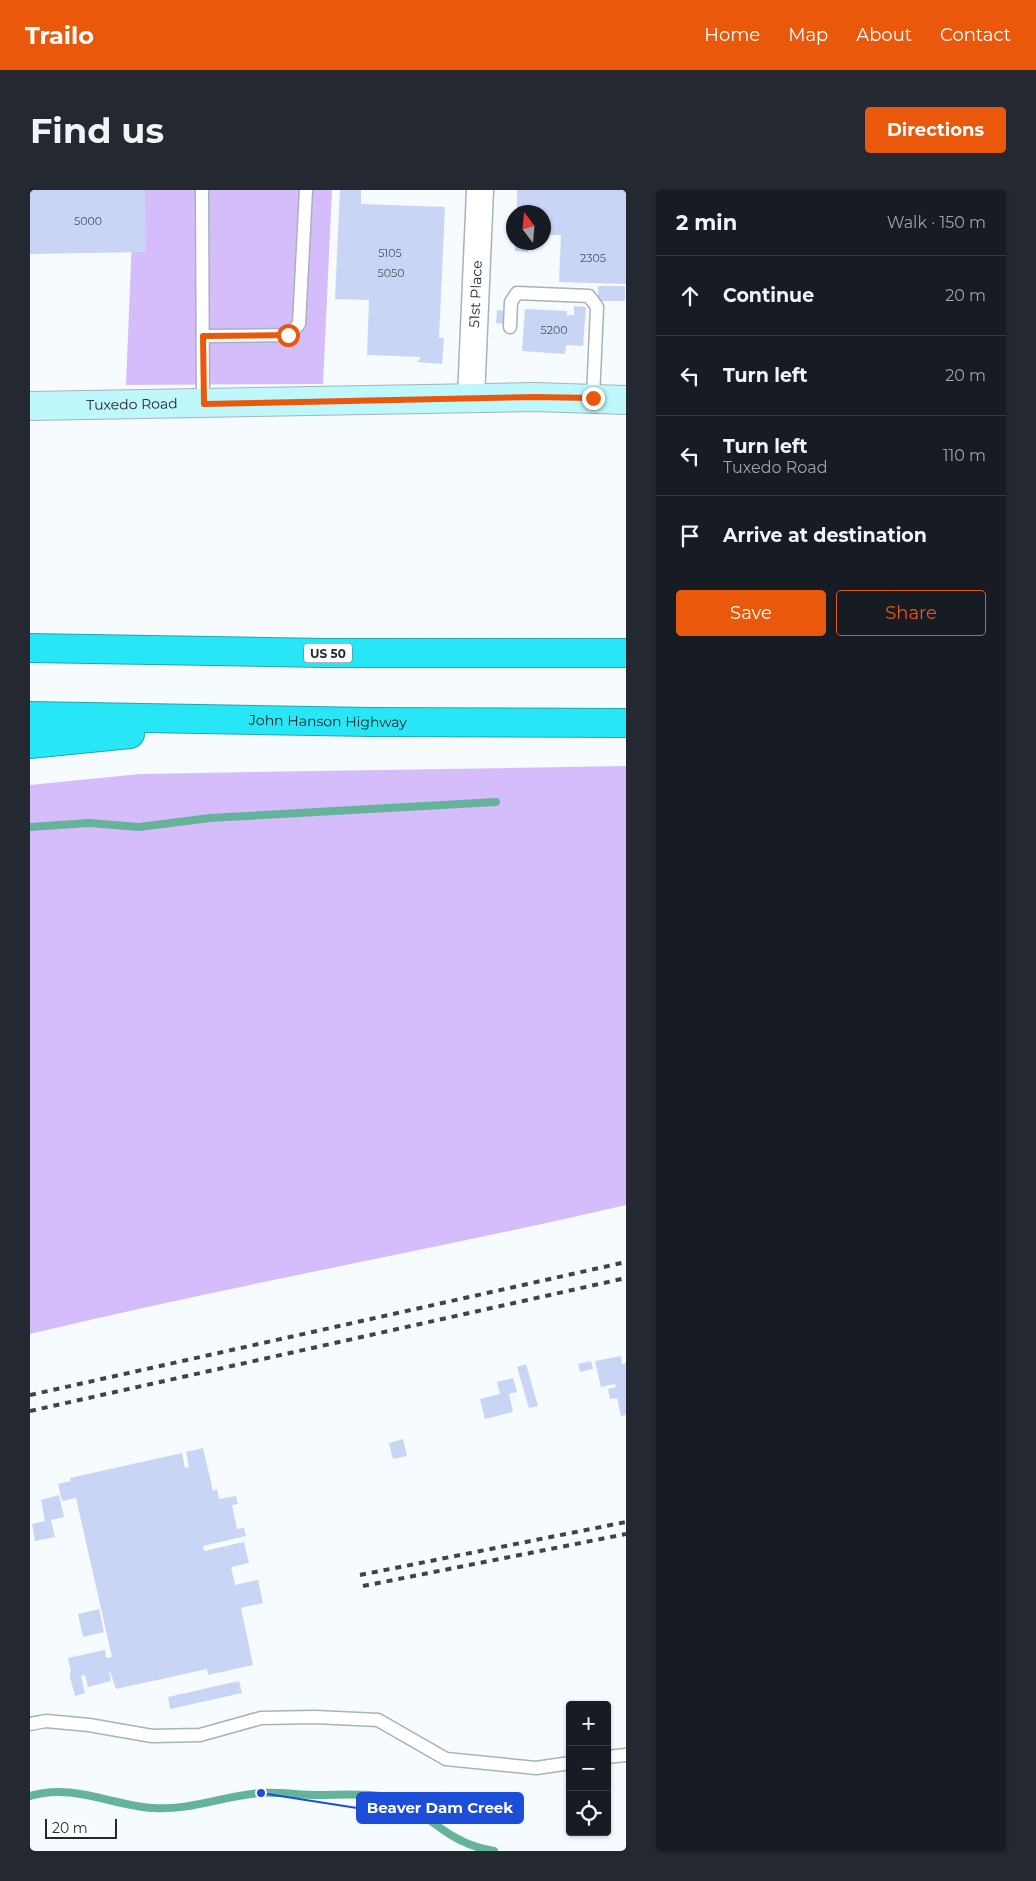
<!DOCTYPE html>
<html lang="en">
<head>
<meta charset="utf-8">
<style>
	:root { --surface:#171b24; --page:#242831; --text:#f1f3f6; --muted:#9ea1a6; --line:#363941; --accent:#ea580c }
	body { margin:0; font-family:Montserrat,sans-serif; background:var(--page); color:var(--text) }
	.controls { position:absolute; right:15px; bottom:15px; display:grid; overflow:hidden; border-radius:5px; box-shadow:0 1px 4px #0004 }
	.controls button { width:45px; height:45px; display:grid; place-items:center; padding:0; border:0; border-bottom:1px solid var(--line); background:var(--surface); color:var(--text); font:25px sans-serif }
	.compass { position:absolute; left:476px; top:15px; width:45px; height:45px; border-radius:50%; background:var(--surface); box-shadow:0 1px 4px #0004; rotate:344deg }
	.scale { position:absolute; left:15px; bottom:12px; width:72px; box-sizing:border-box; padding-left:5px; border:2px solid #24292c; border-top:0; font-size:14px; line-height:18px; white-space:nowrap; color:#24292c; -webkit-text-stroke:4px #fff; paint-order:stroke }
	.stop { position:absolute; width:15px; height:15px; margin:-11px; border:4px solid #ea580c; border-radius:50%; background:#fff }
	.stop.end { background:#ea580c; border-color:#fff; box-shadow:0 1px 5px #0008 }
	.list { margin:0; padding:0; list-style:none }
	h2 { display:flex; justify-content:space-between; align-items:center; height:65px; margin:0; padding:0 20px; font-size:21px }
	h2 small { font-size:16px; font-weight:400; color:var(--muted) }
	.list li { display:grid; grid-template-columns:32px 1fr auto; gap:15px; align-items:center; box-sizing:border-box; height:80px; padding:0 20px; border-top:1px solid var(--line) }
	.list b { display:block; font-size:19px; white-space:nowrap }
	.list p { margin:0; font-size:16px; white-space:nowrap; color:var(--muted) }
	.list em { font-size:16px; font-style:normal; color:var(--muted) }
	.actions { display:flex; gap:10px; padding:15px 20px }
	.actions a { flex:1; padding:11px 0; border:1px solid var(--accent); border-radius:5px; text-align:center; font-size:18px; color:var(--accent) }
	.actions .main { background:var(--accent); color:#fff }
	.icon { flex:none; width:28px; height:28px; fill:none; stroke:currentColor; stroke-width:2; stroke-linecap:round; stroke-linejoin:round }
	.map { position:relative; flex:none; width:596px; height:1661px; overflow:hidden; border-radius:5px }
	header { display:flex; align-items:center; gap:30px; box-sizing:border-box; height:70px; padding:0 25px; background:var(--accent); color:#fff }
	header strong { font-size:24px }
	nav { display:flex; gap:28px; margin-inline-start:auto; font-size:18px }
	.intro { display:flex; align-items:center; justify-content:space-between; box-sizing:border-box; height:120px; padding:0 30px }
	h1 { margin:0; font-size:35px }
	.button { padding:12px 22px; border-radius:5px; background:var(--accent); color:#fff; font-size:18px; font-weight:700 }
	main { display:flex; gap:30px; padding:0 30px }
	aside { flex:1; background:var(--surface); border-radius:5px; box-shadow:0 1px 4px #0004 }
	.map>svg:first-child { display:block }
</style>
</head>
<body>
<header>
<strong>Trailo</strong>
<nav><a>Home</a><a>Map</a><a>About</a><a>Contact</a></nav>
</header>
<div class="intro"><h1>Find us</h1><a class="button">Directions</a></div>
<main>
<div class="map">
<svg width="596" height="1661" viewBox="0 0 596 1661">
	<rect width="100%" height="100%" fill="#f5fbfe"/>
	<!-- forest -->
	<path fill="#d5bdfc" d="M104 0H302L293 194 96 195Z
		M596 576V1015C398 1061 198 1096 0 1144V595L110 584Z"/>
	<g fill="none" stroke-linecap="round" stroke-linejoin="round">
		<!-- stream -->
		<path stroke="#66b39b" stroke-width="8" d="M0 637 59 633 109 637 180 628 466 612
			M0 1606C42 1593 81 1615 123 1618 160 1621 195 1605 231 1603 250 1602 270 1605 288 1605 311 1605 334 1603 357 1607 385 1612 406 1640 432 1651 442 1656 453 1659 464 1661"/>
	</g>
	<!-- building -->
	<path fill="#c9d5f4" d="M0 0H115L116 62 0 64Z
		M310 0H331V14L415 17 409 148H414L412 174 387 172 391 167 337 165 339 110 305 109Z
		M487 0H596V94L529 92 531 45H514V22H487Z
		M485 52H499L498 62 485 61Z
		M568 96H595V111H568Z
		M544 116 556 117 553 156 536 155 535 164 492 161 495 119 537 121V125H544Z
		M467 120 477 121 476 134 466 133Z
		M591 1166 592 1174 596 1173V1225L591 1226 587 1208 580 1209 578 1199 586 1197 585 1194 571 1197 565 1171Z
		M561 1171 563 1179 550 1182 548 1174Z
		M496 1174 508 1216 499 1218 487 1177Z
		M483 1188 487 1202 479 1204 483 1222 455 1229 450 1209 470 1204 467 1192Z
		M373 1249 377 1266 363 1269 359 1253Z
		M173 1258 183 1301 187 1299 189 1309 206 1306 208 1314 202 1315 207 1339 214 1338 216 1346 173 1356 174 1361 214 1352 219 1373 201 1377 205 1395 228 1390 233 1413 211 1418 223 1475 178 1485 177 1479 86 1499 80 1481H79L81 1491 58 1497 55 1485 51 1486 55 1503 45 1506 40 1487V1482H41L38 1468 75 1460 76 1468 82 1467 46 1308 32 1311 28 1294 41 1291 40 1288 152 1263 155 1278 159 1277 156 1262Z
		M29 1305 34 1327 21 1330 25 1347 5 1351 2 1334 15 1331 11 1310Z
		M69 1419 74 1442 53 1447 48 1424Z
		M209 1491 212 1503 140 1519 138 1507Z"/>
	<g fill="none" stroke-linecap="round" stroke-linejoin="round">
		<defs>
			<path id="lane" d="M172 0 173 213
				M480 137 481 112 487 103 559 106 567 117 563 208
				M173 146 259 145 269 134 276 0
				M0 1534 16 1531 59 1535 122 1546 170 1545 231 1528 285 1527 348 1530 416 1569 506 1578 540 1573
				M577 1567 596 1565"/>
			<g id="street">
				<path id="s1" d="M441 208 450 0"/>
			</g>
			<g id="secondary">
				<path id="s2" d="M0 216 505 207 596 210"/>
			</g>
			<g id="highway">
				<path d="M0 458 294 463H596"/>
				<path id="s3" d="M0 526 340 532 596 533"/>
				<path d="M0 554 100 544"/>
			</g>
		</defs>
		<!-- lane casing -->
		<use href="#lane" stroke="#a6b3bb" stroke-width="15"/>
		<!-- street casing -->
		<use href="#street" stroke="#a6b3bb" stroke-width="29"/>
		<!-- secondary casing -->
		<use href="#secondary" stroke="#a6b3bb" stroke-width="30"/>
		<!-- highway casing -->
		<use href="#highway" stroke="#26a4af" stroke-width="30"/>
		<!-- lane -->
		<use href="#lane" stroke="#fff" stroke-width="12"/>
		<!-- street -->
		<use href="#street" stroke="#fff" stroke-width="26"/>
		<!-- secondary -->
		<use href="#secondary" stroke="#bef8fc" stroke-width="28"/>
		<!-- highway -->
		<use href="#highway" stroke="#27e7f6" stroke-width="28"/>
		<!-- rail -->
		<path stroke="#3f4447" stroke-width="4" stroke-dasharray="6 6" stroke-linecap="butt" d="M0 1205 596 1072
			M0 1221 596 1088
			M330 1385 596 1332
			M333 1396 596 1344"/>
	</g>
	<g fill="none" stroke-linecap="round" stroke-linejoin="round">
		<!-- route -->
		<path stroke="#ea580c" stroke-width="6" d="M258 145 173 146 174 214 505 207 563 208"/>
	</g>
	<g text-anchor="middle" dominant-baseline="central" stroke-width="4" stroke-linejoin="round" paint-order="stroke">
		<!-- number labels -->
		<g font-size="11" fill="#4d545e">
			<text x="58" y="31">5000</text>
			<text x="360" y="63">5105</text>
			<text x="563" y="68">2305</text>
			<text x="361" y="83">5050</text>
			<text x="524" y="140">5200</text>
		</g>
		<!-- shield labels -->
		<rect fill="#fff" stroke="#66696b" stroke-width="1" x="274" y="453.5" width="48" height="19" rx="4"/>
		<g font-size="12" font-weight="bold" fill="#24292c">
			<text x="298" y="463">US 50</text>
		</g>
		<!-- street labels -->
		<g font-size="14" fill="#24292c" stroke="#fff">
			<text stroke="none"><textPath href="#s1" startOffset="104">51st Place</textPath></text>
			<text stroke="none"><textPath href="#s2" startOffset="102">Tuxedo Road</textPath></text>
			<text stroke="none"><textPath href="#s3" startOffset="298">John Hanson Highway</textPath></text>
		</g>
	</g>
	<!-- callouts -->
	<path fill="none" stroke="#1d4ed8" stroke-width="2" d="M231 1603L327 1618"/>
	<circle fill="#1d4ed8" stroke="#fff" stroke-width="2" cx="231" cy="1603" r="5"/>
	<rect fill="#1d4ed8" stroke="#1d4ed8" stroke-width="2" x="327" y="1603" width="166" height="30" rx="5"/>
	<g font-size="15" text-anchor="middle" font-weight="bold" fill="#fff">
		<text x="410" y="1623">Beaver Dam Creek</text>
	</g>
</svg>
<div class="controls">
<button>+</button>
<button>−</button>
<button><svg class="icon" aria-label="locate" viewBox="0 0 24 24"><circle cx="12" cy="12" r="6"/><path d="M12 2v4M12 18v4M2 12h4M18 12h4"/></svg></button>
</div>
<svg class="compass" viewBox="-18 -18 36 36"><path d="M0-13l5 13h-10z" fill="#e53935"/><path d="M0 13l5-13h-10z" fill="#9ea1a6"/></svg>
<div class="scale">20 m</div>
<div class="stop" style="left:258px;top:145px"></div>
<div class="stop end" style="left:563px;top:208px"></div>
</div>
<aside>
<h2>2 min<small>Walk · 150 m</small></h2>
<ul class="list">
<li><svg class="icon" aria-label="ahead" viewBox="0 0 24 24"><path d="M12 20V5M6 11l6-6 6 6"/></svg><div><b>Continue</b></div><em>20 m</em></li>
<li><svg class="icon" aria-label="left" viewBox="0 0 24 24"><path d="M17 20v-9H6M10 6l-5 5 5 5"/></svg><div><b>Turn left</b></div><em>20 m</em></li>
<li><svg class="icon" aria-label="left" viewBox="0 0 24 24"><path d="M17 20v-9H6M10 6l-5 5 5 5"/></svg><div><b>Turn left</b><p>Tuxedo Road</p></div><em>110 m</em></li>
<li><svg class="icon" aria-label="arrive" viewBox="0 0 24 24"><path d="M6 21V4h12l-3 4 3 4H6"/></svg><div><b>Arrive at destination</b></div></li>
</ul>
<div class="actions"><a class="main">Save</a><a>Share</a></div>
</aside>
</main>
</body>
</html>
